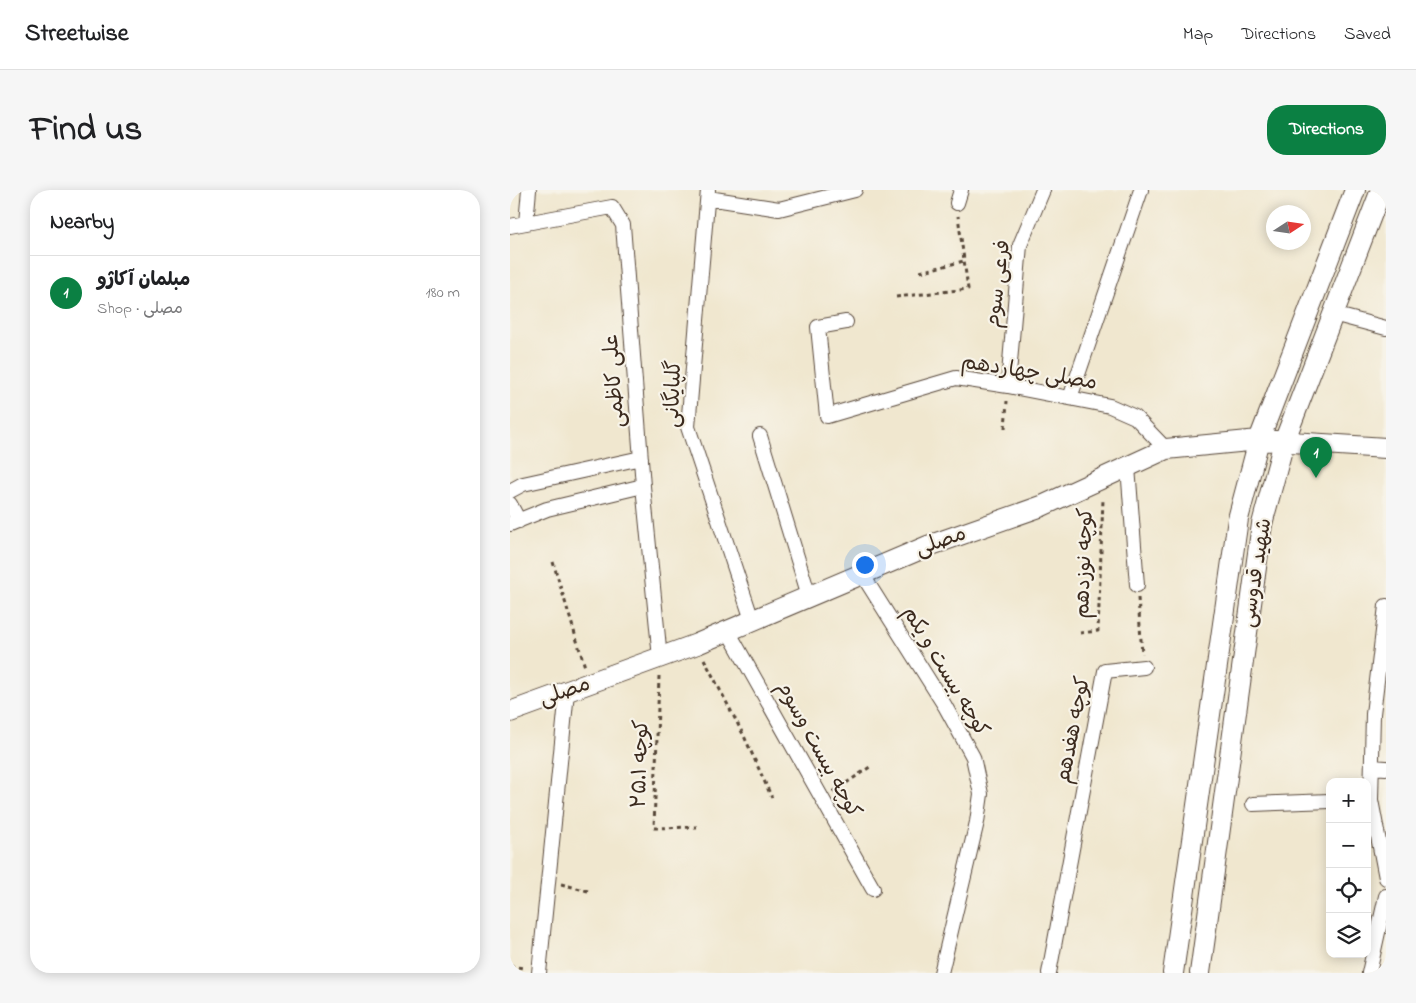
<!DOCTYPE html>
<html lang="en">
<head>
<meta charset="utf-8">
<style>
	:root { --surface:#fff; --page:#f6f6f6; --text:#202124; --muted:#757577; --line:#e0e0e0; --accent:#0b8043 }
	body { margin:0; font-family:"Indie Flower","Playpen Sans Arabic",sans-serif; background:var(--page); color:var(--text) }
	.controls { position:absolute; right:15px; bottom:15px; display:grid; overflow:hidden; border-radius:10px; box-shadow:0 2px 12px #0003 }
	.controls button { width:45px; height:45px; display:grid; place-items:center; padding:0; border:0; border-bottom:1px solid var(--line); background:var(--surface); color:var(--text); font:25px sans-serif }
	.compass { position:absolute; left:756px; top:15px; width:45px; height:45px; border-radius:50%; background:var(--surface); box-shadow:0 2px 12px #0003; rotate:78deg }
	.you { position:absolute; left:354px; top:374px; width:18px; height:18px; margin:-12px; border:4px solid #fff; border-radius:50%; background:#1a73e8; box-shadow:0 0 0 8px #1a73e833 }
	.badge { display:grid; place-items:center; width:32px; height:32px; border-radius:50%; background:var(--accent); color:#fff; font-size:16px; font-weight:700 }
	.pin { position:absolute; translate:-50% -41px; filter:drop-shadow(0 1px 2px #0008) }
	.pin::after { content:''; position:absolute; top:26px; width:18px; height:15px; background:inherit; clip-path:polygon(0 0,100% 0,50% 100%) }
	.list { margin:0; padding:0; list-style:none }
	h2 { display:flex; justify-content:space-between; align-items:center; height:65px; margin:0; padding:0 20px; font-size:21px }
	h2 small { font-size:16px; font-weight:400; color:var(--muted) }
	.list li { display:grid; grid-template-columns:32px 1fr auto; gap:15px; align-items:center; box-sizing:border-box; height:75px; padding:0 20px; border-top:1px solid var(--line) }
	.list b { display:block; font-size:19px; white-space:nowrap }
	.list p { margin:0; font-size:16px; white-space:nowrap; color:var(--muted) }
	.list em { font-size:16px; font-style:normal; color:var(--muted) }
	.icon { flex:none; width:28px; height:28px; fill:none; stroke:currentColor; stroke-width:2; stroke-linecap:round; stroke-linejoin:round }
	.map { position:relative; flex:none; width:876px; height:783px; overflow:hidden; border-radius:20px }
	header { display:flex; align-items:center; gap:30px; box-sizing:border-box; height:70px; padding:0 25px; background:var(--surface); border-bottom:1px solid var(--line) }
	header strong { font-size:24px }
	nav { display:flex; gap:28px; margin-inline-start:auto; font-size:18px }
	.intro { display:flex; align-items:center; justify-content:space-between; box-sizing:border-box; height:120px; padding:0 30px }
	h1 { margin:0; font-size:35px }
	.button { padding:12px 22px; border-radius:20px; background:var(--accent); color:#fff; font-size:18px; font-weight:700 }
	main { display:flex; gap:30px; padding:0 30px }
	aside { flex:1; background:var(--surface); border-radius:20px; box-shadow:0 2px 12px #0003 }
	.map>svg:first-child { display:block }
</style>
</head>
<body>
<header>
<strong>Streetwise</strong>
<nav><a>Map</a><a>Directions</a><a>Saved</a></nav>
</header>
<div class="intro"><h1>Find us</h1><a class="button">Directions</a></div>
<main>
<aside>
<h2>Nearby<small></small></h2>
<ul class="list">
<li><span class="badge">1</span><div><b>مبلمان آکاژو</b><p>Shop · مصلی</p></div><em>180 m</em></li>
</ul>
</aside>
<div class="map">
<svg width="876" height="783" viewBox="0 0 876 783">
	<rect width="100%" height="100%" fill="#f7f3e8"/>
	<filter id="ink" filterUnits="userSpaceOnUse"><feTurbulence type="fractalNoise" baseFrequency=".02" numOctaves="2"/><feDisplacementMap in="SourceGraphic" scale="10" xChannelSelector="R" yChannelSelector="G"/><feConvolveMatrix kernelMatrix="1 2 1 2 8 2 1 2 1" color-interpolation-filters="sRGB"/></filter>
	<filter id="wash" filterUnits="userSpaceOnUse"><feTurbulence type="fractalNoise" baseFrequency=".0096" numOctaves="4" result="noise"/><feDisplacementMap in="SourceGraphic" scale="20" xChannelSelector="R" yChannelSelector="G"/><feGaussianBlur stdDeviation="1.12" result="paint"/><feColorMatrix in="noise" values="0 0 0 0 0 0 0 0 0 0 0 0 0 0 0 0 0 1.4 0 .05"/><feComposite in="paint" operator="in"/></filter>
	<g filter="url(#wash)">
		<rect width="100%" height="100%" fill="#f0e7cf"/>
	</g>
	<g filter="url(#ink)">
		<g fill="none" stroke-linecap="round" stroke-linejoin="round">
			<defs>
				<path id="street" d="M198 0 178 237 242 430
					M198 8 269 19 345 0
					M447 13 451 0
					M16 33 19 0
					M0 36 102 17 113 35 133 296 150 468
					M823 124 876 138
					M336 132 308 137 317 226 446 188 498 196 600 216 625 227 656 259
					M498 196 510 55 533 0
					M560 208 631 0
					M250 246 299 406
					M618 277 627 395
					M0 301 13 294 131 268
					M0 314 9 331
					M0 334 37 319 133 296
					M352 384 435 516 463 567 471 604 467 632 431 783
					M876 416 863 524 861 610 876 688
					M218 441 363 699
					M862 577 876 578
					M743 614 820 611
					M29 783 57 502
					M539 783 595 481 634 477
					M859 783 876 706"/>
				<path id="secondary" d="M0 522 187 454 418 356 532 316 656 259 749 250 876 258
					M663 783 728 329 749 250 845 0
					M690 783 752 334 774 252 871 0"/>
			</defs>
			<!-- street casing -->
			<use href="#street" stroke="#564639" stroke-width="16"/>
			<!-- secondary casing -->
			<use href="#secondary" stroke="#564639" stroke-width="22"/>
			<!-- path -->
			<path stroke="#564639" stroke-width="3" stroke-dasharray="4 4" stroke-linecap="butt" d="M410 82 454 71
				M386 107 458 99 448 26
				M495 238 497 211
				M43 372 75 477
				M628 408 632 464
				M570 443 588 441 593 309
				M194 469 234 546 262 608
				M149 486 144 638 187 637
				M323 602 360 577
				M51 694 78 701
				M0 776 14 778"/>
			<!-- street -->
			<use href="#street" stroke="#fff" stroke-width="14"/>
			<!-- secondary -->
			<use href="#secondary" stroke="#fff" stroke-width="20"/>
		</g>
	</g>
	<g text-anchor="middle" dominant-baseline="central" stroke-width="4.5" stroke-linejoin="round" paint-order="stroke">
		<!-- street labels -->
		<g font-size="21" fill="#3b2a1e" stroke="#f7f3e8">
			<text transform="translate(489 94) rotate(-83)">فرعی سوم</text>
			<text transform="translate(519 183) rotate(9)">مصلی چهاردهم</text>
			<text transform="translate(105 191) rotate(-94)">علی کاظمی</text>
			<text transform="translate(164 204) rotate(-88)">گلپایگانی</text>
			<text transform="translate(431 352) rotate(-20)">مصلی</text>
			<text transform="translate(575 373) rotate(-88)">کوچه نوزدهم</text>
			<text transform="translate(747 383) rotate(-81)">شهید قدوسی</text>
			<text transform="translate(435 482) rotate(59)">کوچه بیست و یکم</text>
			<text transform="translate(55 502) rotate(-19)">مصلی</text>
			<text transform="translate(564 540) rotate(-79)">کوچه هفدهم</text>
			<text transform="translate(308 560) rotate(61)">کوچه بیست وسوم</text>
			<text transform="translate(131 574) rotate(-88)">کوچه ۲۵.۱</text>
		</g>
	</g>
</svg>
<div class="controls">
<button>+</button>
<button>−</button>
<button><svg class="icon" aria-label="locate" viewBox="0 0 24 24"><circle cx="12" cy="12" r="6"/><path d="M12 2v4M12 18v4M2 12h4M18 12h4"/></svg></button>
<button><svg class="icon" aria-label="layers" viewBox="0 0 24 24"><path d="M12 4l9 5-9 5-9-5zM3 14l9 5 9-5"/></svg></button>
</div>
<svg class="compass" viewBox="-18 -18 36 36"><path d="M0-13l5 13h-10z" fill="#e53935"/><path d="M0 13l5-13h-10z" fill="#757577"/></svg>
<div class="you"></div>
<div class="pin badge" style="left:806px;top:288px">1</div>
</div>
</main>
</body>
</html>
